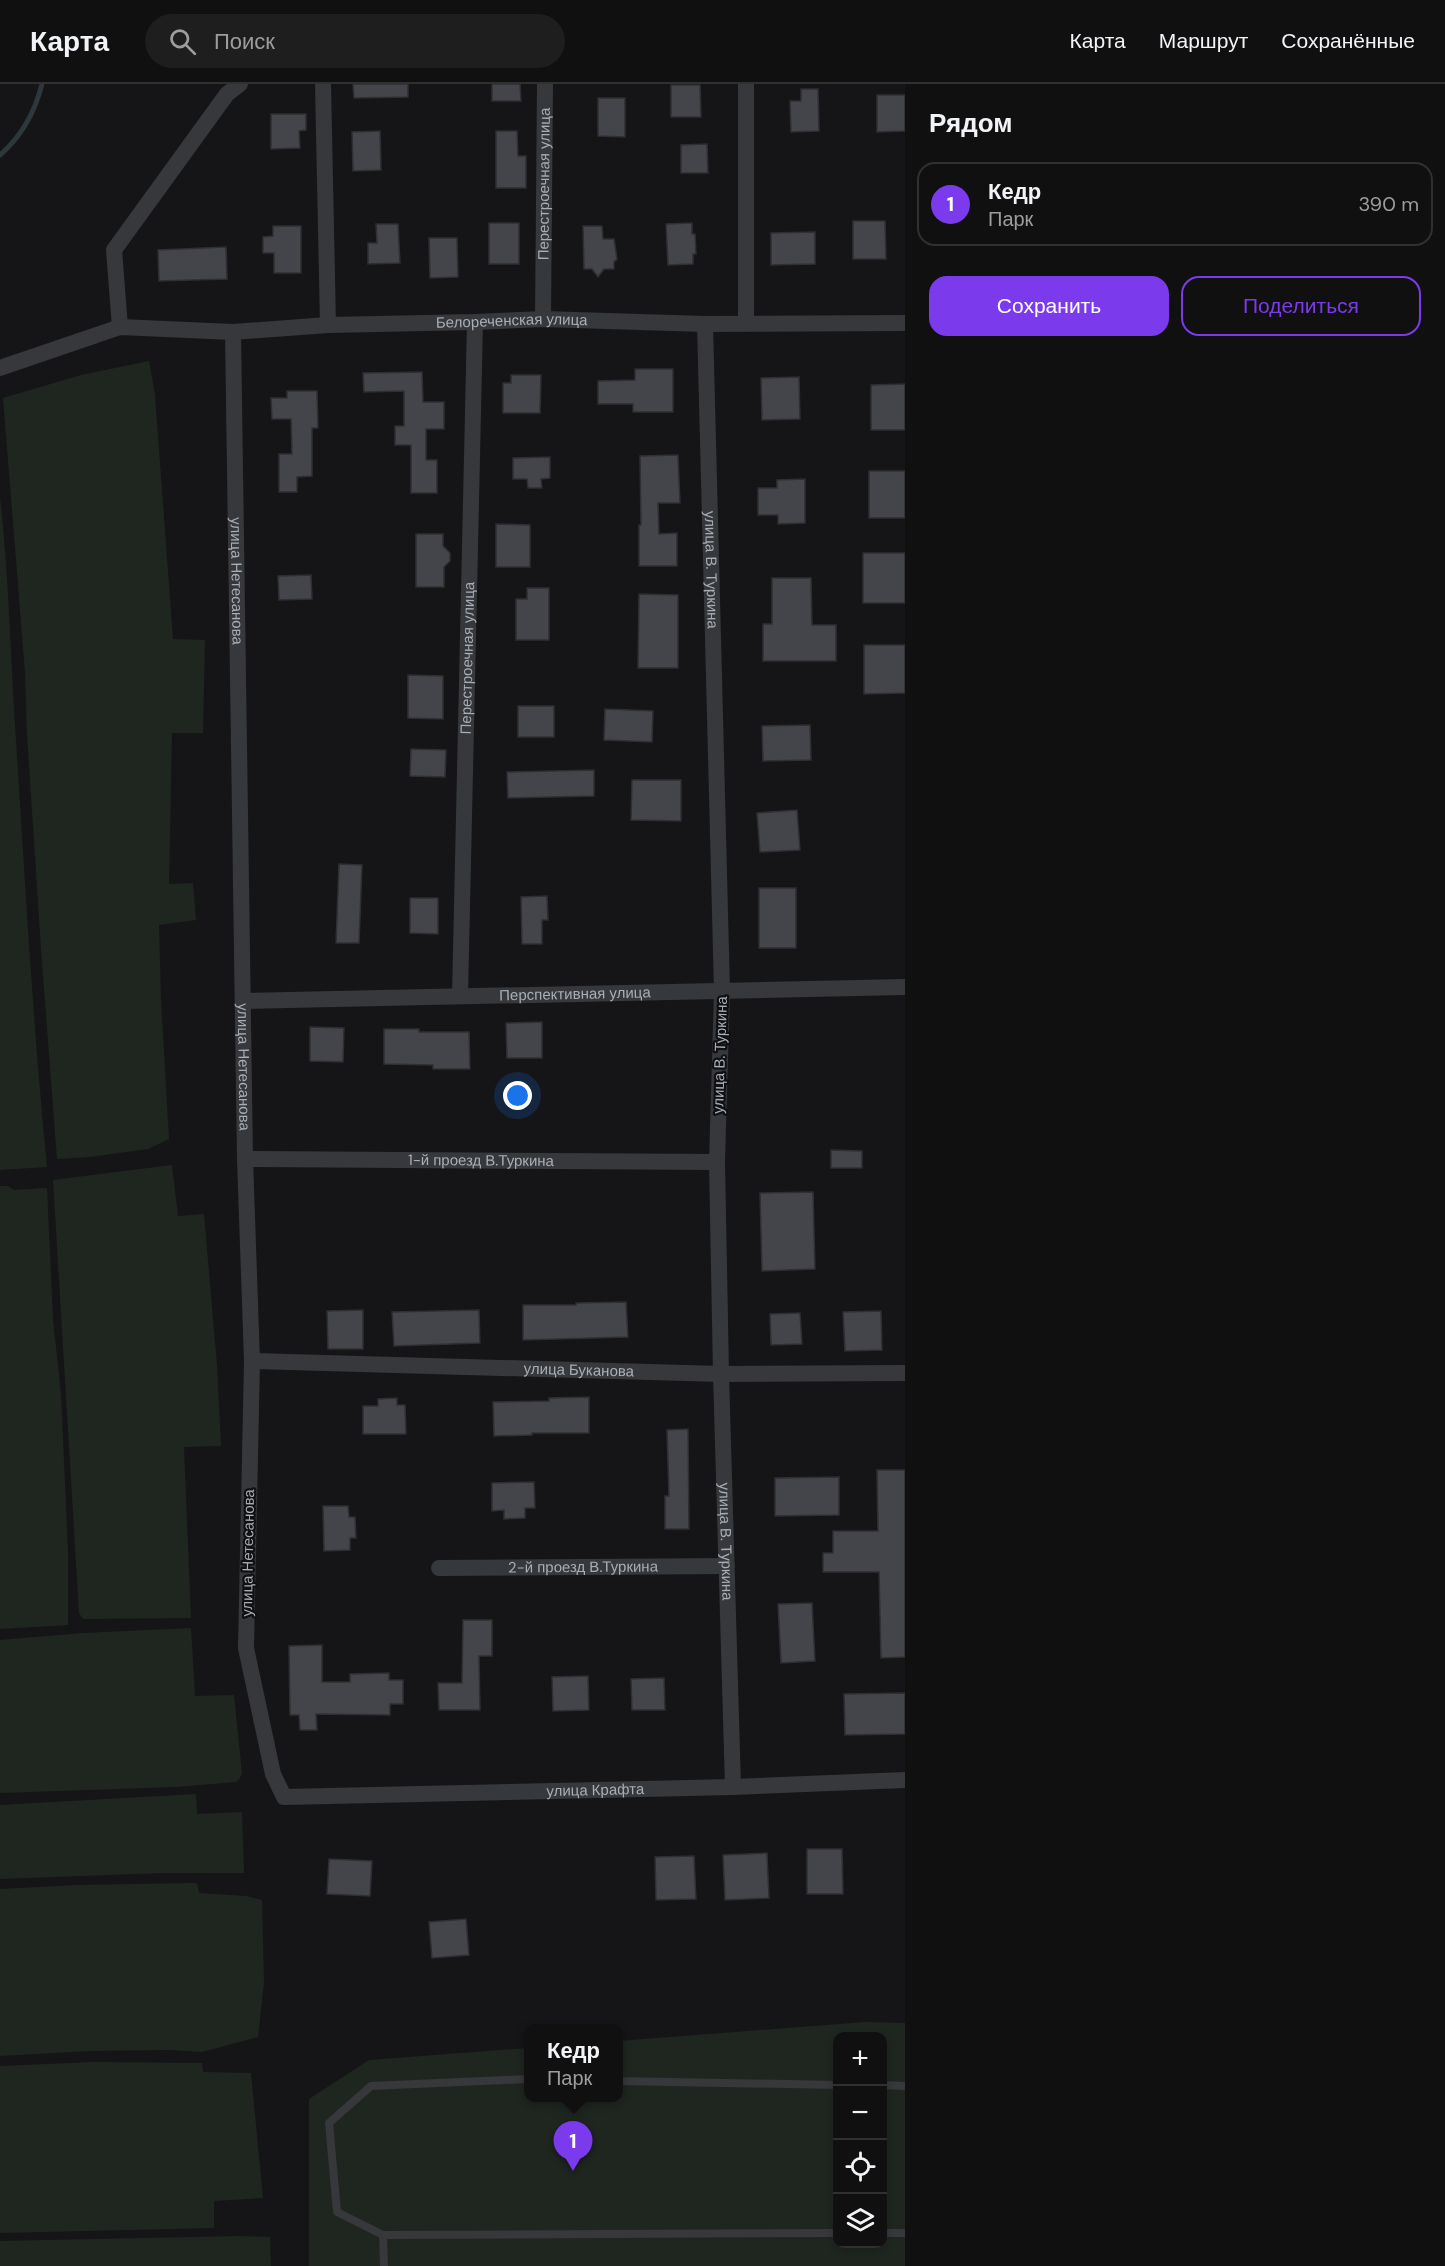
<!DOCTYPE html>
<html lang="ru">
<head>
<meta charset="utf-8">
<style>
	:root { --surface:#101011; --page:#1e1e1f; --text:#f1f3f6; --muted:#9c9d9f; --line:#303031; --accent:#7c3aed }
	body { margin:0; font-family:"DM Sans",sans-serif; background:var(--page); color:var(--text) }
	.controls { position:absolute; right:18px; bottom:18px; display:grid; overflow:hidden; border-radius:12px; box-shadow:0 3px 9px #0003 }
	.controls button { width:54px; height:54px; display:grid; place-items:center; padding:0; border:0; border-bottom:2px solid var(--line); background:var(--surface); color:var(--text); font:30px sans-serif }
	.you { position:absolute; left:518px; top:1012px; width:21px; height:21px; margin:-15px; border:4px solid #fff; border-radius:50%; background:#1a73e8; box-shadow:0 0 0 9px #1a73e833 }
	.badge { display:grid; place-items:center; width:39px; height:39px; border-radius:50%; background:var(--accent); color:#fff; font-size:20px; font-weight:700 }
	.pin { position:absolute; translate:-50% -50px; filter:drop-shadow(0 2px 3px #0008) }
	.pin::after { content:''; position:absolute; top:32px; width:21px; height:18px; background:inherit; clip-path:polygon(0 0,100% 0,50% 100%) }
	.popup { position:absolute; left:524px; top:1940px; width:99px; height:78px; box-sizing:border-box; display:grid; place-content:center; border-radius:12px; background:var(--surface); filter:drop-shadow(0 2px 4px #0005); font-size:20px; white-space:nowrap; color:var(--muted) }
	.popup b { font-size:22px; color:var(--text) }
	.popup::after { content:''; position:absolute; left:50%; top:100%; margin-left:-12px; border:12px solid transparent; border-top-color:var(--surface) }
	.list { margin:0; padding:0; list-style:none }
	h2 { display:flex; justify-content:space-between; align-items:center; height:78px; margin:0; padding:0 24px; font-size:26px }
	h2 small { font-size:20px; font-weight:400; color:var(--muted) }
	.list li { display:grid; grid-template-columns:39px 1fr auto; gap:18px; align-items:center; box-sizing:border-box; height:84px; margin:0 12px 12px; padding:0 12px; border:2px solid var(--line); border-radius:18px }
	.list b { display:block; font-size:22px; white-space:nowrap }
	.list p { margin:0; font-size:20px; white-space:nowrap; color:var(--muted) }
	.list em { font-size:20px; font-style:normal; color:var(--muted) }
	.actions { display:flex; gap:12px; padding:18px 24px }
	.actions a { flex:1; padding:14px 0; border:2px solid var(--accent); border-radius:18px; text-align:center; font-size:21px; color:var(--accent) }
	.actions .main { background:var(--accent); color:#fff }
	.icon { flex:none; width:33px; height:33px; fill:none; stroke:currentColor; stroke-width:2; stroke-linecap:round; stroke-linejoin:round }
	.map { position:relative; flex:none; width:905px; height:2182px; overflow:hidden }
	header { display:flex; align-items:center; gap:36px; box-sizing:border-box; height:84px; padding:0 30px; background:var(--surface); border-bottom:2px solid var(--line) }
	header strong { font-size:28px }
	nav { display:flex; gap:33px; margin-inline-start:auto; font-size:21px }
	.search { width:420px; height:54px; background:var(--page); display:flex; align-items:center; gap:15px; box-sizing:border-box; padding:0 21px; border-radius:33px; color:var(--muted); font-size:22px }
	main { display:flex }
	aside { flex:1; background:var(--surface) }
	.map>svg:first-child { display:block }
</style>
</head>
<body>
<header>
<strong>Карта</strong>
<div class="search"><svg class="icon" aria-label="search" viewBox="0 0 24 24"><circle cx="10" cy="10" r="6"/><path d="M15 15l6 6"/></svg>Поиск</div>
<nav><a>Карта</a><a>Маршрут</a><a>Сохранённые</a></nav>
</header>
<main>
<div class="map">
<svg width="905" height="2182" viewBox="0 0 905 2182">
	<rect width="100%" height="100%" fill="#151517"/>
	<!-- green -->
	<path fill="#1f2620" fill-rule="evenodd" d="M149 277 155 311 173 555 205 556 203 649H172L169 800 193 799 196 836 159 841 161 916 169 1055 148 1065 90 1073 57 1075 41 865 27 650 25 588 3 314 81 291Z
		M0 413C8 484 10 555 14 626 24 778 32 931 47 1083L0 1086Z
		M172 1081 178 1132 204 1130 217 1281 221 1362 184 1363 191 1534 83 1535 79 1529 53 1096Z
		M0 1102H8L14 1106 47 1104 53 1235 61 1310 68 1467V1541L0 1545Z
		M191 1544 195 1612 234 1611 242 1689 240 1694 236 1698 176 1703 0 1709V1556L83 1549Z
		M196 1710 197 1730 242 1728 244 1789H163L0 1795V1721Z
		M197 1799 199 1809 246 1812 262 1816 264 1899 258 1953 202 1968 169 1966 90 1967 0 1972V1805L76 1801Z
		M865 1938 905 1939V2182H309V2015L369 1976 528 1964V2014H618V1957ZM838 1952H882V2160H838Z
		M94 1978 202 1979 203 1988 251 1989 263 2114 214 2117V2144L0 2149V1982Z
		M239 2152 270 2153 271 2182H0V2157Z"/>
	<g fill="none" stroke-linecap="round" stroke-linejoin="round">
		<!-- stream -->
		<path stroke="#2e373c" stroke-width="5" d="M0 71C22 52 35 28 42 0"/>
	</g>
	<!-- building -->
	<path fill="#44454a" stroke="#2f2f33" stroke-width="1.5" d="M353 0H408V13L354 14Z
		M492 0H520L521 17H492Z
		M671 1H700L701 33H671Z
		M801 5H818L819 47 791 48 790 17H801Z
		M877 11H905V47L877 48Z
		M598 14H625V53L598 52Z
		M271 30H306V46L299 47 300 64 271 65Z
		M380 47 381 86 353 87 352 48Z
		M496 47H517L518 72H526V104H496Z
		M707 60 708 89H681V61Z
		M853 137H885L886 175H853Z
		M489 139H519V180H489Z
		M692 139V150H695L696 170H693V180L668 181 666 140Z
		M376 140H398L400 179 368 180V159H377Z
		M273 142H301V189H274V169H263V153L273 152Z
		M583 142H602L603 155H614L617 175 614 178V185H604L598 193 592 185H584Z
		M815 148V180L771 181V149Z
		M429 154H457L458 193 430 194Z
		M226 163 227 195 159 197 158 166Z
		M635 285H673V328H633V320H598V297L635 296Z
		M422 288 423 318H444V345H426V376H437V409H411V361H395V342H404V307L364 308 363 289Z
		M511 291H541L540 329H503V299H511Z
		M799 293 800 335 762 336 761 294Z
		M905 300V346H871V301Z
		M287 307H317L318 344H312V392L297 393V408H279V370H292L291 335H272L271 314H287Z
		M678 371 680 419H658L659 450 677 449V482H639V441H641L640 372Z
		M550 373V394L541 395 542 404H528L527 395H513V374Z
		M869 387H905V434H869Z
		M805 395V439L778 440V431H758V404H777V396Z
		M496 440 530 441V483H496Z
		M416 450H443V462L450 469V477L444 483V503H416Z
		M863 469H905V519H863Z
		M311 491 312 515 279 516 278 492Z
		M772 494H811L812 541H836V577H763V540H772Z
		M527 504H549V556H516V515H527Z
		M639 510 678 511V584H638Z
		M864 561H905V609L864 610Z
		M408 591 443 592V635L408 634Z
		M518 622H554V653H518Z
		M605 625 653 627 652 658 604 656Z
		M810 641 811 676 763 677 762 642Z
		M411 665 446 666 445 693 410 692Z
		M594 686V712L508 714 507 688Z
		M632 696H681V737L631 736Z
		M797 726 800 766 760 768 757 729Z
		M339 780 362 781 359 859H336Z
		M759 804H796V864H759Z
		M547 812 548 836H542V860H522L521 813Z
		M410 814H438V850L410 849Z
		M542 938V974H507L506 939Z
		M310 943 344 944 343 978 310 977Z
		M384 945H419V948H469L470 985H433V981L384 980Z
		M831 1066 862 1067V1084H831Z
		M813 1108 815 1185 762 1187 760 1109Z
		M626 1218 628 1253 523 1256V1221H576V1219Z
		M363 1226V1265H328L327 1227Z
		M479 1226 480 1259 394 1262 392 1228Z
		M881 1227 882 1266 845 1267 843 1228Z
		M800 1229 802 1260 771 1261 770 1230Z
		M589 1313V1349H532V1351L494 1352 493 1318 549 1317V1314Z
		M397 1314V1321H405L406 1350H363V1322H378V1315Z
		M688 1345 689 1445H665V1412H669L667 1346Z
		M877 1386H905V1573L881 1574 879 1488H823V1469H833V1447H878Z
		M839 1393V1431L775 1432V1394Z
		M534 1398 535 1424H525V1434L504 1435V1426L492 1427V1399Z
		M323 1422H348L349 1433H355L356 1454H350V1466L324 1467Z
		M812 1519 815 1577 781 1579 778 1520Z
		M463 1536H492V1572H479L480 1626H439L438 1599H462Z
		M322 1561V1598H350V1590L389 1589V1596H403V1620H390V1631L316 1630 317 1646H300L299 1631H290L289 1562Z
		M588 1592 589 1626 553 1627 552 1593Z
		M664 1594 665 1626H632L631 1595Z
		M905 1609V1650L845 1651 844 1610Z
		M807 1765H842L843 1810H807Z
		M767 1769 769 1814 725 1816 723 1771Z
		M694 1772 696 1815 656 1816 655 1773Z
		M329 1775 372 1777 370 1812 327 1810Z
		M466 1835 469 1871 432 1874 429 1838Z"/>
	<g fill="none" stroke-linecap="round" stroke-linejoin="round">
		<!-- service -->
		<path stroke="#36383b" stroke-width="8" d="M618 1997 838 2001
			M882 2001 905 2002
			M882 2149H905
			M383 2151 838 2149
			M384 2182 383 2151 337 2128 329 2039 371 2002 528 1995"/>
		<!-- minor -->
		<g stroke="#36383b" stroke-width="16">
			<path d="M323 0 328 241"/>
			<path id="s1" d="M543 235 545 0"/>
			<path d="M746 239V0"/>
			<path id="s2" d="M705 240 722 907 717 1078 721 1290 733 1703"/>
			<path d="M120 243 114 166 227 10 240 0"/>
			<path id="s3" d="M233 248 245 1075 252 1277 246 1564 273 1690 284 1713 733 1703 905 1696"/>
			<path id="s4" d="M0 284 120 243 233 248 328 241 475 238 543 235 705 240 905 239"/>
			<path id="s5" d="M460 912 475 238"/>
			<path id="s6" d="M243 917 905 903"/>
			<path id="s7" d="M245 1075 717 1078"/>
			<path id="s8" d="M252 1277 721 1290 905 1289"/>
			<path id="s9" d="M439 1484 727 1482"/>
		</g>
	</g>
	<g text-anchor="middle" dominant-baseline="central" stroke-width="4.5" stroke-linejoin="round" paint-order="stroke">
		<!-- street labels -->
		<g font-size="15" fill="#a8aeb6" stroke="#101012">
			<text stroke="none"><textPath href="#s1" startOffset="135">Перестроечная улица</textPath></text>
			<text stroke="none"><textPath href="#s4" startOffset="519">Белореченская улица</textPath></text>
			<text stroke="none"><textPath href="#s2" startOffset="246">улица В. Туркина</textPath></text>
			<text stroke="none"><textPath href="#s3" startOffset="249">улица Нетесанова</textPath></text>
			<text stroke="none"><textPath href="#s5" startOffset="338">Перестроечная улица</textPath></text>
			<text stroke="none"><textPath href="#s6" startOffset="332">Перспективная улица</textPath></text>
			<text transform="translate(720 971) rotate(-88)">улица В. Туркина</text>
			<text stroke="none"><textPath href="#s3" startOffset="735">улица Нетесанова</textPath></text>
			<text stroke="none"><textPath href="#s7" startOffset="236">1-й проезд В.Туркина</textPath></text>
			<text stroke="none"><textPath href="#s8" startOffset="327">улица Буканова</textPath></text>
			<text stroke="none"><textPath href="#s2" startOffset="1218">улица В. Туркина</textPath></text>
			<text transform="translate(248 1469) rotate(-89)">улица Нетесанова</text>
			<text stroke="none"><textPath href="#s9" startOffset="144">2-й проезд В.Туркина</textPath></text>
			<text stroke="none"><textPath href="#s3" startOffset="1782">улица Крафта</textPath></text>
		</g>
	</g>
</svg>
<div class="controls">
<button>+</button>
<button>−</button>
<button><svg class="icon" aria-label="locate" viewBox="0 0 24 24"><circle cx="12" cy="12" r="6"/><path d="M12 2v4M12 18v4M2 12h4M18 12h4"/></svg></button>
<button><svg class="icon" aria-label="layers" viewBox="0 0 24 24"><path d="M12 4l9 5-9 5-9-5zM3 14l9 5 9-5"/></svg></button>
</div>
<div class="you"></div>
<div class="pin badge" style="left:573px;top:2087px">1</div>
<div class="popup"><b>Кедр</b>Парк</div>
</div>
<aside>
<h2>Рядом<small></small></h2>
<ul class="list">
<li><span class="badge">1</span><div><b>Кедр</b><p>Парк</p></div><em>390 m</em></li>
</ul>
<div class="actions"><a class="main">Сохранить</a><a>Поделиться</a></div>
</aside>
</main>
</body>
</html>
